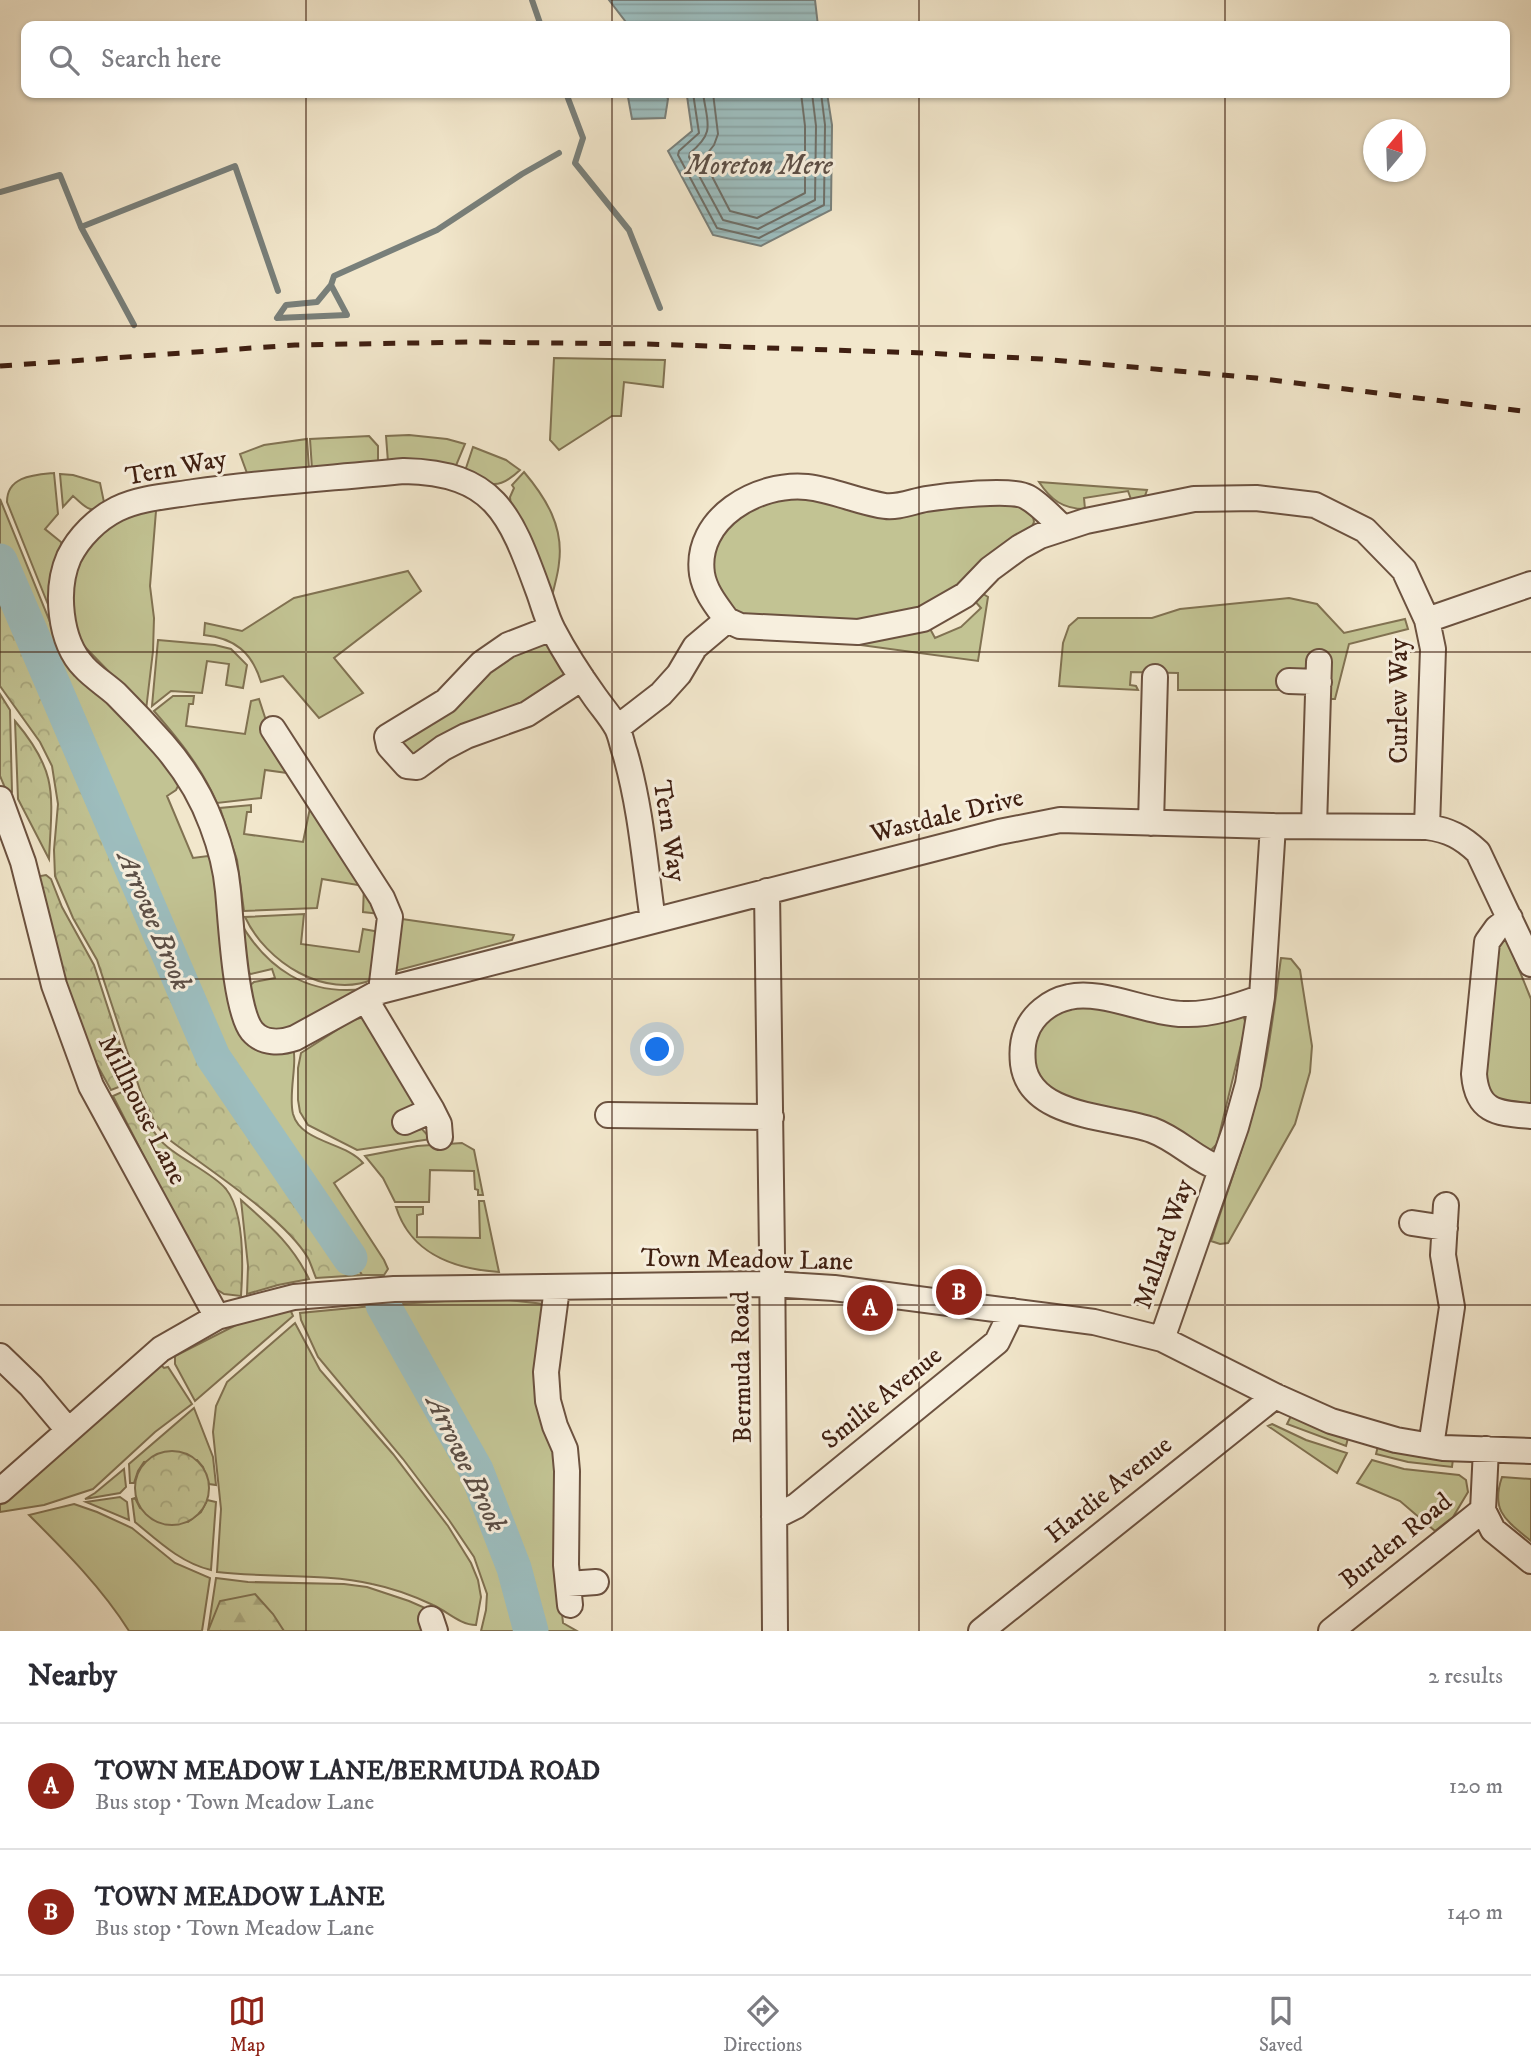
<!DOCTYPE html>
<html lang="en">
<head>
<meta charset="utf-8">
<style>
	:root { --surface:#fff; --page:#f2f2f3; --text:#2b2b33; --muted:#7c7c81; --line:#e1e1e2; --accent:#8f2418 }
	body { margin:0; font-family:"IM FELL DW Pica",serif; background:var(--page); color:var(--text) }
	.compass { position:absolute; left:1363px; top:119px; width:63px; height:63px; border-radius:50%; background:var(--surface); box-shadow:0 2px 5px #0004; rotate:19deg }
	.you { position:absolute; left:658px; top:1050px; width:24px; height:24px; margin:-18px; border:5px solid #fff; border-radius:50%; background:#1a73e8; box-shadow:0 0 0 10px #1a73e833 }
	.badge { display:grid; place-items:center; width:46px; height:46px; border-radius:50%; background:var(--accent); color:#fff; font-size:23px; font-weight:700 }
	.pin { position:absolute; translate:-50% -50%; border:4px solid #fff; box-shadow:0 2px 7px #0006 }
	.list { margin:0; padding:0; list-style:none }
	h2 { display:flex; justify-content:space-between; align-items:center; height:91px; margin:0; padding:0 28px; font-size:30px }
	h2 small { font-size:23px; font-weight:400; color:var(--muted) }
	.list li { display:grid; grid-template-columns:46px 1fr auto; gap:21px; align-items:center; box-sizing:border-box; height:126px; padding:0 28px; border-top:2px solid var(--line) }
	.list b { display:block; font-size:26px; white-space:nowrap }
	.list p { margin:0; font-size:23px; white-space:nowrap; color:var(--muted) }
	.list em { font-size:23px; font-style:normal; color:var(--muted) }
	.icon { flex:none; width:38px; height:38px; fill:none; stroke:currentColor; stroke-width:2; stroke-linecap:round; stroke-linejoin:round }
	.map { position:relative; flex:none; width:1531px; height:1631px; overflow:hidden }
	.search { position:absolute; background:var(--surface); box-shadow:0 2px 5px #0004; left:21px; right:21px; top:21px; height:77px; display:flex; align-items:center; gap:18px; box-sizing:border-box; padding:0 24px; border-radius:14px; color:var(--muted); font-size:26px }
	.sheet { height:343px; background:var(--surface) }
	nav { display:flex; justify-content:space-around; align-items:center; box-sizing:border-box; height:98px; border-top:2px solid var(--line); background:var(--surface); font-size:19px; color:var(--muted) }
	nav a { display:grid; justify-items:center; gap:4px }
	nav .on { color:var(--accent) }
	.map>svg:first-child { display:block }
</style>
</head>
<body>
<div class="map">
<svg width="1531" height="1631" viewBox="0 0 1531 1631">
	<defs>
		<pattern id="forest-firs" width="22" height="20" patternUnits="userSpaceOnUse" patternTransform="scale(1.75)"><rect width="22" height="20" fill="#c2c393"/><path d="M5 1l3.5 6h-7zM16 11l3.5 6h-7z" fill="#a8a77e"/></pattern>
		<pattern id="park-crowns" width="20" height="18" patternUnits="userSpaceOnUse" patternTransform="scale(1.75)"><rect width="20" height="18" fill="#c2c393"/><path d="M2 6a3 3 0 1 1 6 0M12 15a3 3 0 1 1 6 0" fill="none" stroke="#a8a77e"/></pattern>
		<pattern id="water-rules" width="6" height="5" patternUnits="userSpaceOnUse" patternTransform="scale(1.75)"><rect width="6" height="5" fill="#9dbebf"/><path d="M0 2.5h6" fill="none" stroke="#88a3a3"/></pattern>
	</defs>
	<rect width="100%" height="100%" fill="#f2e7cc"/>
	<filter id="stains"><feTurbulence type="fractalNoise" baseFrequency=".00286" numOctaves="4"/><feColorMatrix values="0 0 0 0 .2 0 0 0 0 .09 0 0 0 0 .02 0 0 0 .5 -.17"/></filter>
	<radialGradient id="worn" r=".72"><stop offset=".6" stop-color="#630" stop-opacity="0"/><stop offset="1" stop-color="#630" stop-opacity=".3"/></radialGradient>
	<!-- green -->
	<path fill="#c2c393" stroke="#817252" stroke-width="2" d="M554 358 665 360 663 387 624 382 621 416H612L559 450 550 440Z
		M409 435 447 439 465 444 455 468 388 462 386 436Z
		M369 436 378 446V463L312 469 310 439Z
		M307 439 309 469 248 476 240 454 264 445Z
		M473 447 506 460 520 470C498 491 489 486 465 471Z
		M524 472C546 498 564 527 559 563 558 576 553 589 551 602L522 521 511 507 510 497 514 488 512 485Z
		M54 473 58 514 45 529 61 542 63 552 55 622 7 502C7 476 34 475 54 473Z
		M60 474 73 475 100 483 105 507C88 513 86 507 73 496L63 507Z
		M1039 482 1147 490 1144 499 1132 502 1128 491 1084 498 1085 509C1063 509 1051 500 1039 482Z
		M806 497 928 506 1023 504 1032 510 1034 522 1031 529C1006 550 976 580 948 597 890 632 802 619 737 616L713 580 711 561 716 540 750 504Z
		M0 499 65 659 118 706 180 782 176 790 167 796 193 858 208 856 215 862 242 1028 293 1048C298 1061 288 1094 293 1114 301 1143 346 1142 363 1163L334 1183 384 1260 388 1269 384 1275H362L213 1057 0 561Z
		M150 509 156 511 150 586 154 618 153 651 146 710 84 646C73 627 70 610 73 589 79 539 104 523 150 509Z
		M408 571 421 591 334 658 363 693 319 718 283 676 261 682C252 652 234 638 204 635L205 623 242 631 294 598Z
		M980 592 988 597 978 661 846 643 928 625 935 638 961 627 981 608 973 599Z
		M1289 598 1317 604 1344 633 1405 619 1408 629 1349 644 1335 699H1326L1307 670 1283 690H1178V673L1131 672 1130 685 1136 686 1138 690 1059 686 1063 643 1069 626 1078 618H1152L1180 609Z
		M158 640 215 645 231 649 247 665 243 688 226 685 229 664 207 661 202 693 171 691 152 706Z
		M541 642 552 644 567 666 564 679 517 714 418 756 410 754 403 743 407 733 504 658Z
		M173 696H194L193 704H189L186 726 245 734 251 701 259 699 273 742 287 773 265 770 261 798 217 803C202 768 179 740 154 711Z
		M251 805V812H247L244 834 303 842 310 808 317 809 381 908 380 914 363 912 364 886 322 879 317 908 244 911 237 860 220 808Z
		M304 914 301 944 359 952 363 929 380 932 374 979C325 1000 266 962 245 917Z
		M395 918 514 935 512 940 395 971Z
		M239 920C266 969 308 996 364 989L288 1031 263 1027 256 1016 248 987 254 982 275 978 272 969 251 974 245 972Z
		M1503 937 1507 940 1531 999V1108L1498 1105 1482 1076 1495 944Z
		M1281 958 1291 959 1300 970 1312 1046 1310 1072 1295 1124 1228 1243 1220 1244 1211 1241C1230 1183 1252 1125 1265 1065 1272 1030 1276 994 1281 958Z
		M1071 1003 1243 1015 1246 1024 1217 1144 1209 1152 1053 1095 1033 1069V1035L1042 1020Z
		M366 1016 415 1105 403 1133 422 1129 431 1139 357 1150 308 1125 300 1112 298 1100V1068L301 1053 351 1021Z
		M462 1143 474 1150 483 1195H478V1190L475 1189 474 1171 430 1170 429 1202H395L383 1178 365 1156 417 1146Z
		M479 1201H484L499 1272C453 1269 411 1254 396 1207H423V1214L417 1215V1237L480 1238Z
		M491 1298 544 1304 558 1459V1573L563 1623 577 1631H481L486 1610 487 1594 474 1557 449 1520 403 1459 318 1357 301 1320 300 1313 383 1305Z
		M290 1309 293 1316 195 1401 175 1364V1356L240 1323Z
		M295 1323 320 1370 393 1454 448 1526 471 1563 478 1580 481 1597 476 1625C460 1625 447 1611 433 1605 414 1596 392 1588 372 1584 325 1573 266 1578 217 1572L221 1509 213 1432 216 1406 227 1382Z
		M161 1365 164 1368 168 1367 192 1404 155 1432 93 1489 44 1505 0 1512V1505L110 1406Z
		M194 1408 213 1457 216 1485 209 1484 203 1467 197 1460 144 1462 138 1471 134 1483H130L129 1464Z
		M1291 1416 1348 1438 1346 1446 1287 1424Z
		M1272 1424 1306 1440 1347 1453 1337 1473 1268 1426Z
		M1378 1446 1453 1459 1452 1467 1408 1462 1376 1454Z
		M1372 1460 1404 1469 1459 1475 1466 1480 1468 1492 1453 1517 1435 1531 1400 1501 1357 1483Z
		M124 1469 126 1487 120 1493 85 1499 95 1493Z
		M1502 1477 1531 1479V1541C1507 1521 1490 1512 1502 1477Z
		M120 1497 127 1502 129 1520 86 1502Z
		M135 1498 140 1508 188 1522 201 1512 207 1500 216 1502 211 1570C181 1563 158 1541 135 1522L132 1499Z
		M74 1504 97 1512 132 1528 175 1563 210 1578 202 1631H129C102 1588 65 1551 29 1515Z
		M216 1578 248 1582 344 1584 367 1587 409 1601 432 1611 424 1631H208Z"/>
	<!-- forest -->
	<path fill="url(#forest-firs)" stroke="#817252" stroke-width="2" d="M255 1594 273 1614 284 1631H208L220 1601Z"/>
	<!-- park -->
	<path fill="url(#park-crowns)" stroke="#817252" stroke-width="2" d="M0 561 213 1057 362 1275 316 1278C313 1271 311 1264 308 1258 284 1217 206 1168 167 1138L156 1125 141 1093 97 960 73 918 55 876 54 850 58 804 52 766 40 742 0 686Z
		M0 694 10 710 12 792 8 795 0 776Z
		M15 721C59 773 52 795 49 859L18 799Z
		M46 875 51 879 62 907 94 965 132 1082 111 1090 80 1034 35 877Z
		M133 1087C140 1103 146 1122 157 1136 171 1156 210 1170 226 1189 245 1213 243 1267 241 1296L224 1294 210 1285 113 1096Z
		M241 1200C270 1226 292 1244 309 1279L278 1285 247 1294 248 1266Z
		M135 1488a37 37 0 1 1 74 0a37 37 0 1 1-74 0Z"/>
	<!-- water -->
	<path fill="url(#water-rules)" stroke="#787f7a" stroke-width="2" d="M609 0H815L818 26H629Z
		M629 93H665L668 99 665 118 632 119 628 97Z
		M685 93H827L832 125 831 210 761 246 713 235 668 151 692 131 687 96Z"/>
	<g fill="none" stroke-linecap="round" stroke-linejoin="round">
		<!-- shore -->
		<path stroke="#6e6f68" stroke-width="2" d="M693 93 699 133 679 151 678 155 717 228 759 238 824 205 825 125 821 93
			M703 93C707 123 716 132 690 153L689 157 723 220 758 229 815 200 816 126 812 93
			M713 93 718 134 714 145 703 159 730 211 757 218 805 193V126L801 93"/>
		<!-- stream -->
		<path stroke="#787f7a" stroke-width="6" d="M532 0 541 26
			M566 93 583 138 575 163 629 230 660 308
			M0 192 60 175 81 227
			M331 285 317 302 286 305 277 318 347 315 331 285 334 276 437 230 522 174 559 153
			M134 325 81 227 235 166 278 291"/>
		<!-- river -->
		<path stroke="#9dbebf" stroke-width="35" d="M0 561 213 1057 350 1258
			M383 1305 476 1470 514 1568 531 1631"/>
		<defs>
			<path id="minor" d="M727 620C717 606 705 592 702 574 694 518 758 482 807 487 834 490 858 502 885 506 897 508 914 501 926 499 946 496 1011 488 1027 497 1040 504 1052 518 1063 528
				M1427 620 1531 584
				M552 628 508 645 482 663 446 701 387 737 389 746 407 766 417 767 443 748 466 736 527 714 582 678
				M1289 681 1319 682
				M617 728 661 694 679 674 695 647 727 620 740 626 858 632 923 619 965 595 990 569 1020 547 1040 536 1086 521 1194 499 1256 498 1315 505 1365 530 1404 570 1427 620 1433 649 1427 827
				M273 729 382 898 390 917 381 991
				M0 799 23 862 54 985 91 1086 217 1317
				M1151 823 1155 677
				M1314 826 1319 662
				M767 891C772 1138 773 1384 775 1631
				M1510 918 1497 928 1487 942 1474 1074C1477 1113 1498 1113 1531 1116
				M653 921C645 865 641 808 625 753 622 745 621 736 617 728 611 717 602 707 595 697 580 676 565 653 553 630 546 617 543 603 538 590 510 513 494 473 404 471 334 478 264 482 194 492 169 496 139 498 117 509 97 519 79 537 69 557 55 589 59 641 84 667 93 677 106 685 116 694 132 710 148 727 163 744 184 768 201 795 212 825 220 846 226 868 228 891 231 921 235 1010 252 1031 263 1044 281 1043 295 1038L381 991 999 832 1060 820 1273 826 1427 827C1449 830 1462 837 1478 852L1531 964
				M366 1000 432 1110 439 1124 440 1137
				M608 1115 771 1117
				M405 1122 432 1110
				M1221 1169C1195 1160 1179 1140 1152 1130 1112 1116 1030 1118 1023 1064 1022 1054 1022 1043 1026 1033 1032 1015 1050 1001 1069 997 1101 989 1150 1014 1184 1014 1211 1015 1238 1006 1262 997
				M1412 1223 1445 1228
				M557 1288 546 1372 548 1401 555 1426 565 1449 567 1471 566 1565 570 1605
				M1162 1339 1236 1127 1248 1084 1262 997 1273 826
				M0 1356 31 1386 68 1430
				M1431 1446 1452 1307 1443 1255 1446 1205
				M0 1491 161 1349 217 1317 294 1297 394 1289 771 1284 834 1288 1094 1322 1162 1339 1275 1396 1331 1421 1396 1440 1443 1448 1531 1451
				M1483 1510 1493 1530 1531 1561
				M774 1517 796 1506 997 1342 1012 1311
				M568 1584 596 1582
				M431 1619 435 1631
				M981 1631 1275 1396
				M1331 1631 1483 1510 1486 1449"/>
		</defs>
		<!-- minor casing -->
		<use href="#minor" stroke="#6c5240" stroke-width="28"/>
		<!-- minor -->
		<use href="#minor" stroke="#f7efde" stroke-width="24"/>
		<!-- rail -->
		<path stroke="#402012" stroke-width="5" stroke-dasharray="12 12" stroke-linecap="butt" d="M0 366 295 345 471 342 647 344 924 353 1042 359 1256 378 1531 412"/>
	</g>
	<!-- grid -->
	<path fill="none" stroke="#402012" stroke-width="2" stroke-opacity="0.55" d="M306 0V26M612 0V26M919 0V26M1225 0V26M306 93V1631M612 93V1631M919 93V1631M1225 93V1631M0 326H1531M0 652H1531M0 979H1531M0 1305H1531"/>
	<g text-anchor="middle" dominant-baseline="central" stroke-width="6" stroke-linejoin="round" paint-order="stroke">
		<!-- street labels -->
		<g font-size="26" fill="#402012" stroke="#f7efde">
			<text transform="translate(176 468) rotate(-11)">Tern Way</text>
			<text transform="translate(1399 701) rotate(-90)">Curlew Way</text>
			<text transform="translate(947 816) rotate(-14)">Wastdale Drive</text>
			<text transform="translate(669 831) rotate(81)">Tern Way</text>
			<text transform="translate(142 1110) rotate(63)">Millhouse Lane</text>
			<text transform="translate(1164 1244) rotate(-71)">Mallard Way</text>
			<text transform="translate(747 1260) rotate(1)">Town Meadow Lane</text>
			<text transform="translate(742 1367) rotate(-91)">Bermuda Road</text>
			<text transform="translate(882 1398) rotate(-39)">Smilie Avenue</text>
			<text transform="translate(1109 1490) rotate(-39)">Hardie Avenue</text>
			<text transform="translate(1396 1541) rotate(-39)">Burden Road</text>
		</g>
		<!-- water labels -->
		<g font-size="28" font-style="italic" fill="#5c4f46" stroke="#f7efde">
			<text x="759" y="165">Moreton Mere</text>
			<text transform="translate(154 921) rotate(67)">Arrowe Brook</text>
			<text transform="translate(466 1464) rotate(64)">Arrowe Brook</text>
		</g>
	</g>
	<rect width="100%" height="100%" filter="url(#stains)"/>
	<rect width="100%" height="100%" fill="url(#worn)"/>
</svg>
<svg class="compass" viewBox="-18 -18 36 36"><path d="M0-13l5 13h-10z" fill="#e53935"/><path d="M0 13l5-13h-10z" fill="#7c7c81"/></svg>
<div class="you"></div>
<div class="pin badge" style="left:870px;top:1308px">A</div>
<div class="pin badge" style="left:959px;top:1292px">B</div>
<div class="search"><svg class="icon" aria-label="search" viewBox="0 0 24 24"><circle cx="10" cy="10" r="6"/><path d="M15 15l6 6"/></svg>Search here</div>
</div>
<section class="sheet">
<h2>Nearby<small>2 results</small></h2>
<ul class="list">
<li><span class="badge">A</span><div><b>TOWN MEADOW LANE/BERMUDA ROAD</b><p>Bus stop · Town Meadow Lane</p></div><em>120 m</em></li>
<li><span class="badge">B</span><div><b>TOWN MEADOW LANE</b><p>Bus stop · Town Meadow Lane</p></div><em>140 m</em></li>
</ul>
</section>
<nav>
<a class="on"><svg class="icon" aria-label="map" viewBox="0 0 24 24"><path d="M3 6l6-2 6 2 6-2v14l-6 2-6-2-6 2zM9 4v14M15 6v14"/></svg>Map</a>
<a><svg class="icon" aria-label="directions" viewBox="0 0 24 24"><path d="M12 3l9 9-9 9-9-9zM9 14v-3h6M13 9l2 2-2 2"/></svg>Directions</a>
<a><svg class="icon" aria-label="saved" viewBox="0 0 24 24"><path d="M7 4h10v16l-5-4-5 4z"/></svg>Saved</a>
</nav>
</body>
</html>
